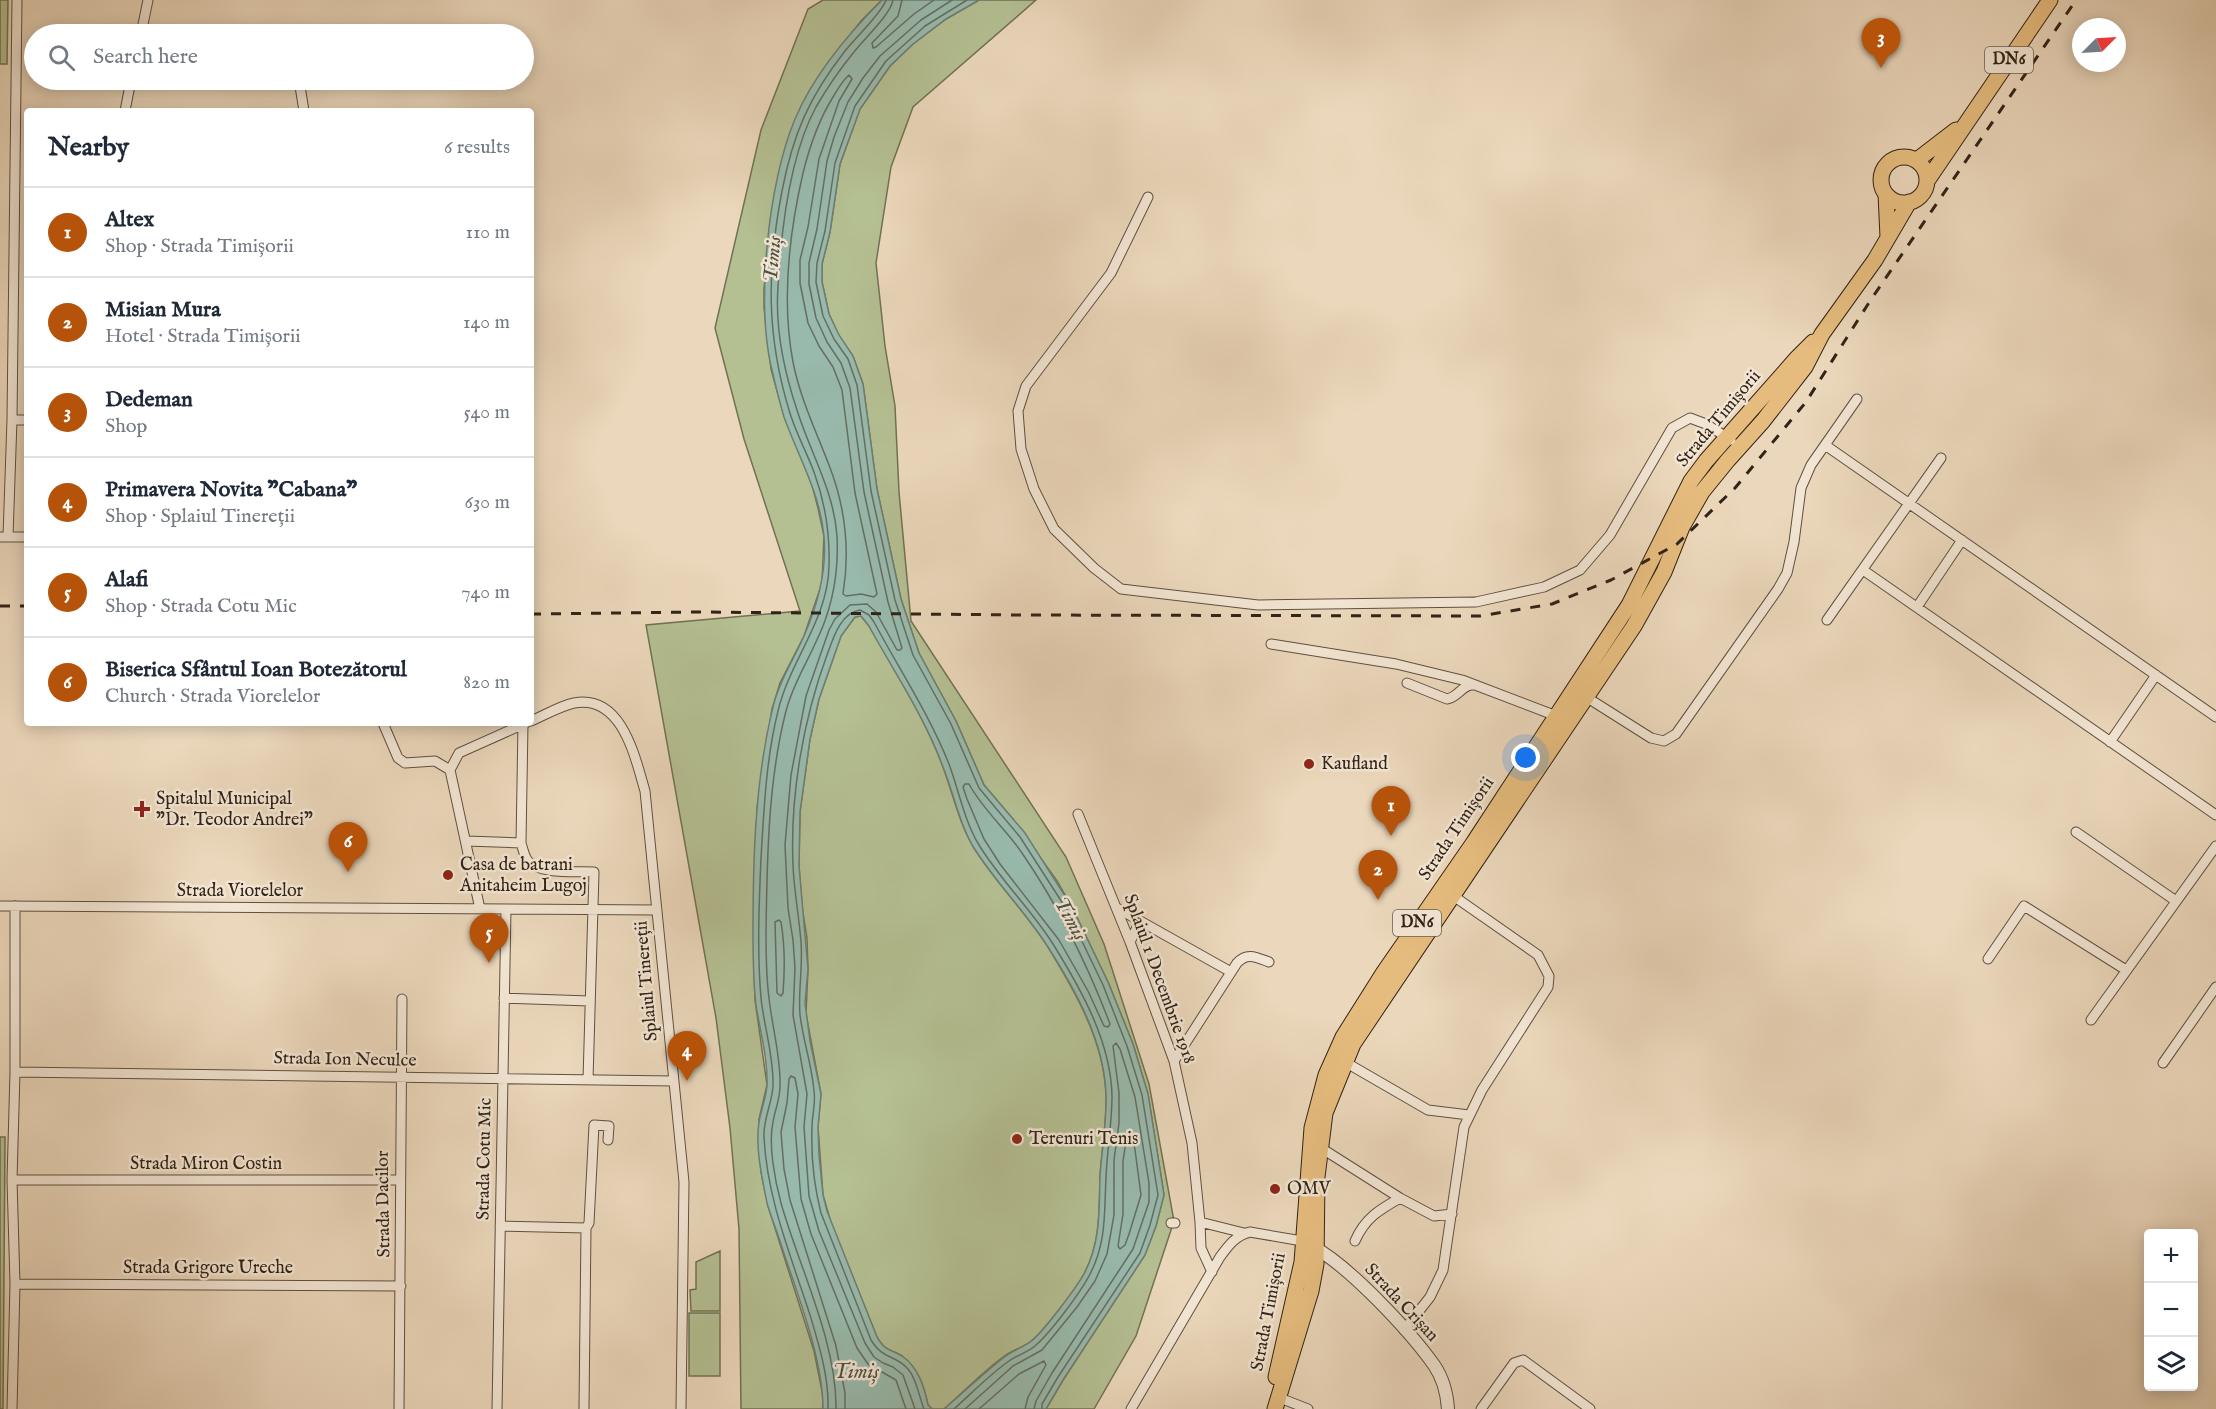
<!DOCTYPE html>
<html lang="en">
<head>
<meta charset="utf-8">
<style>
	:root { --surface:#fff; --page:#f6f6f7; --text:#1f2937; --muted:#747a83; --line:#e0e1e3; --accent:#b45309 }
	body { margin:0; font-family:"IM FELL English",serif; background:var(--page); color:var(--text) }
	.controls { position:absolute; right:18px; bottom:18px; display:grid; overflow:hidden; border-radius:6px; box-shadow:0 3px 15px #0003 }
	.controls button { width:54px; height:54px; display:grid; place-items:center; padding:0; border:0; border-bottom:2px solid var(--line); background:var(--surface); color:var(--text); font:30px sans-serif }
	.compass { position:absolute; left:2072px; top:18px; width:54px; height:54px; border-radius:50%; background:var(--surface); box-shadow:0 3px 15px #0003; rotate:66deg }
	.you { position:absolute; left:1526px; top:758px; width:21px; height:21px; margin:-15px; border:4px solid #fff; border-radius:50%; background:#1a73e8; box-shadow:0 0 0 9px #1a73e833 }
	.badge { display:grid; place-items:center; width:39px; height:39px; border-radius:50%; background:var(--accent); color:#fff; font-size:20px; font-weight:700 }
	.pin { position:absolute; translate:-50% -50px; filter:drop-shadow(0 2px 3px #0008) }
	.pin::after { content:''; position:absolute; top:32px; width:21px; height:18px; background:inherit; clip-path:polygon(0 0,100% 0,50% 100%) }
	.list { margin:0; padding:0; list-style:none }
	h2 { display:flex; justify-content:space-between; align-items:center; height:78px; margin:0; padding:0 24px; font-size:26px }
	h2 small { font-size:20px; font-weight:400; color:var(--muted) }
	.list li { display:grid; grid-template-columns:39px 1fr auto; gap:18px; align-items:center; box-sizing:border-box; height:90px; padding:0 24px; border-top:2px solid var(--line) }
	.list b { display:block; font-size:22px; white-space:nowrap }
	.list p { margin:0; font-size:20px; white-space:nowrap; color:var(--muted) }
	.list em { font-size:20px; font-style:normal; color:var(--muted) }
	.icon { flex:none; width:33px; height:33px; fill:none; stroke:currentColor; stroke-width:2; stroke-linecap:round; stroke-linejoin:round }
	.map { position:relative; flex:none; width:2216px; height:1409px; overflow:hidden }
	.search { position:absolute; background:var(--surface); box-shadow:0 3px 15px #0003; left:24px; top:24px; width:510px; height:66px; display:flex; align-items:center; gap:15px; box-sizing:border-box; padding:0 21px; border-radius:33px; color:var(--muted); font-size:22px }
	.panel { position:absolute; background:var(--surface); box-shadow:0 3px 15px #0003; left:24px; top:108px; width:510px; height:618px; border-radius:6px }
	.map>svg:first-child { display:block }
</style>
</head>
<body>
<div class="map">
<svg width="2216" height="1409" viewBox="0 0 2216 1409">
	<rect width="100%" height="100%" fill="#ebd7bb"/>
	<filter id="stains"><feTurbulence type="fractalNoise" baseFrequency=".00333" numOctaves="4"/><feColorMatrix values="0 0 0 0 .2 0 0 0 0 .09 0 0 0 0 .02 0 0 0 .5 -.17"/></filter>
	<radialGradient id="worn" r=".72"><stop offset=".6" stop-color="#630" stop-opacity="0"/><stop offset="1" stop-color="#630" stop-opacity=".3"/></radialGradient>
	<!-- green -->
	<path fill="#b4bf92" stroke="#727154" stroke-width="1.5" d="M0 0H8L7 64H0Z
		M823 0H882L861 21 823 70 796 118 788 140 776 191 764 288V308L771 369 784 416 809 474 818 508 824 536 822 583 804 636 780 683 772 709 757 808 754 966 755 1000 767 1085 759 1119 761 1172 768 1206 814 1351 823 1396V1409H741L739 1229 730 1128 716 1018 646 625 800 611 744 439 715 328 761 130 808 9Z
		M979 0H1036L913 107 891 167 876 263 885 346 895 406 899 492 911 621 1066 857 1104 944 1149 1084 1174 1221 1136 1336 1094 1409H1046L1063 1380 1145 1255 1156 1226 1164 1195 1148 1094 1133 1044 1108 982 1072 907 1057 881 1013 819 984 785 956 721 919 653 901 599 877 489 863 384 853 356 839 336 829 314 822 282V264L830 232 840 164 860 109 890 66 913 44 946 19Z
		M861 616 869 626C895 672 925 718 943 767 953 794 959 823 974 848 996 883 1026 912 1048 947 1075 991 1104 1041 1106 1094 1107 1121 1102 1148 1100 1176 1099 1210 1101 1242 1084 1274 1076 1288 1042 1334 1030 1342 1023 1347 1014 1350 1006 1355 984 1370 965 1391 944 1409H932L928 1405C924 1386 918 1368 902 1356 889 1348 886 1353 877 1337L832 1226 823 1195 818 1127 821 1094 806 1014 808 969 807 938 802 907 799 866 800 812 810 739 819 699 841 636 855 617Z
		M0 1137H5L3 1409H0Z
		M720 1251V1311H691L690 1290 696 1289V1262Z
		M689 1313H720V1376H689Z"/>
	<!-- water -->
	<path fill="#98baad" stroke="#6e7e71" stroke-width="1.5" d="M882 0H979L946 19 913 44 890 66 860 109 840 164 830 232 822 264V282L829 314 839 335 853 356 863 384 877 489 901 599 919 653 956 721 984 785 1025 833 1072 907 1108 982 1133 1044 1148 1094 1164 1195 1156 1226 1145 1255 1063 1380 1046 1409H944C964 1392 983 1374 1003 1358 1011 1351 1022 1348 1030 1342 1042 1334 1076 1288 1084 1274 1101 1242 1099 1210 1100 1176 1102 1148 1107 1121 1106 1094 1104 1041 1076 991 1048 947 1026 912 996 883 974 848 959 823 954 794 943 767 925 717 894 672 869 626L861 616 855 617 841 636 819 699 810 739 800 812 799 866 808 969 805 1003 810 1041 821 1094 818 1127 819 1155 823 1195 827 1211 877 1337C886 1352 889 1348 902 1356 918 1367 924 1386 928 1405L932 1409H823C823 1356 795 1289 779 1238 775 1226 770 1214 767 1203 762 1178 755 1147 759 1122 761 1110 766 1098 767 1086 768 1059 760 1031 756 1005 753 981 753 956 753 931 753 858 755 783 772 711 778 683 793 661 804 636 818 604 827 571 824 536 820 493 798 456 784 417 780 403 776 388 773 374 755 307 768 183 795 119 814 74 848 34 882 0Z"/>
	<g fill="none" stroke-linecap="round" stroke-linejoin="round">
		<!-- shore -->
		<path stroke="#646e62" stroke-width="1.5" d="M902 0 898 16 872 43 873 48 876 47 914 14 934 0
			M967 0 925 26 886 61 855 106 835 163 825 231 817 263 816 282 823 316 834 339 848 359 857 385 871 491 895 600 913 655 951 724 979 788 1020 837 1067 910 1103 985 1127 1046 1142 1095 1158 1195 1150 1225 1140 1253 1058 1377 1042 1404V1409
			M849 75 852 79 839 101 819 159 808 227 800 260V283L808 323 819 346 833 367 842 390 855 493 877 594 874 597 861 594 846 596 843 594C850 551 845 506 829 465 816 431 800 398 793 362 781 299 789 234 803 173 810 145 818 121 833 97 838 89 842 81 849 75Z
			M965 784H969C983 810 1006 829 1022 853 1059 907 1087 963 1110 1024L1108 1027 1104 1026 1088 991 1059 940 1000 864 984 839 967 799 963 787Z
			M779 920 781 922C785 946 785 969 783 993L781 996 777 993 775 922Z
			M1130 1132 1133 1135 1141 1195 1129 1234 1125 1245 1120 1249 1118 1246 1123 1214V1161L1127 1135Z
			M828 1409C829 1377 819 1345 810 1315 791 1256 767 1199 764 1137 763 1119 772 1104 773 1086 774 1057 764 1027 761 998 757 952 759 904 761 858 764 809 766 759 778 711 790 660 828 620 829 566 830 533 825 502 814 472 806 451 795 431 789 410 766 334 767 269 782 191 793 134 809 97 845 51 855 38 882 13 886 0
			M836 1409C837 1342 799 1267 781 1203 775 1181 768 1144 773 1122 775 1110 780 1099 780 1086 781 1057 772 1027 769 998 766 976 766 954 766 932 767 860 768 781 786 711 792 687 805 666 815 644 832 610 839 574 837 536 834 491 810 452 797 410 784 371 775 328 778 287 781 232 790 155 816 107 827 88 840 69 854 52 864 39 891 14 893 0
			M845 1409V1393L836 1346 790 1200 784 1169 781 1132 787 1103 789 1079 791 1076 795 1078 798 1094 795 1127 801 1199 811 1234 857 1348 868 1364 896 1380 906 1409
			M915 1409 903 1375 893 1367 883 1363 874 1357 865 1343 819 1231 809 1196 804 1127 807 1094 793 1015 795 968 793 940 788 908 785 845 791 775 806 696 829 630 835 619 850 605 867 604 876 612 897 650H900L902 648 888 602 864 492 850 388 841 363 827 342 816 318 809 284V263L817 229 827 161 834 137 848 102 863 78 880 56 921 20 952 0
			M924 1409C919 1397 917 1379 908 1369 895 1354 884 1361 871 1340L821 1213C814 1186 811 1155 812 1127 812 1115 816 1103 814 1091 812 1066 803 1040 800 1015 798 991 803 967 801 942 799 916 794 891 793 865 790 796 803 720 827 655 833 639 840 613 860 610L869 615 874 622C899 669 929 714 949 764 959 791 964 820 979 845 1001 881 1031 909 1053 944 1081 989 1111 1042 1112 1096 1112 1123 1107 1150 1106 1178 1104 1214 1107 1242 1089 1276 1080 1293 1051 1332 1036 1345 1029 1352 1017 1355 1009 1361 989 1375 972 1393 954 1409
			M965 1409 1013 1366 1042 1350 1077 1307 1095 1281 1107 1254 1114 1215V1160L1119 1123V1093L1113 1046 1116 1043 1120 1049 1135 1097 1149 1183V1202L1133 1249 1052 1373 1036 1401 1034 1409
			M979 1409 1019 1374 1044 1361 1046 1365 1028 1397 1025 1409"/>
		<defs>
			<path id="minor" d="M141 34 148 0
				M299 80 304 111
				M125 111 131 80
				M1148 197 1111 273 1026 386 1018 411 1021 449 1034 489 1054 529 1094 568 1121 589 1258 605 1476 602 1544 587 1580 570 1610 535 1672 428 1690 418 1706 424 1731 440
				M12 420H27
				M1825 445 2216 717
				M0 537H27
				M8 537 12 420 17 0
				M1863 570 2216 815
				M1917 607 1962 540
				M1827 620 1941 458
				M1271 644 1396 664 1462 680 1559 717
				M1407 683 1447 699C1459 697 1462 684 1474 685
				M1583 695 1651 738 1664 741 1676 734 1778 589 1787 573 1794 542 1801 488 1811 465 1857 399
				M531 721C545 715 560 706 574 703 622 694 635 757 645 791L684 1182 681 1409
				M383 723 398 758 405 763 435 761 450 770
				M523 724 521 843C523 849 524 856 528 861 540 875 576 871 594 872L588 1080
				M2110 742 2156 675
				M1078 814 1130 942 1174 1061 1192 1143 1200 1222 1244 1233
				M2076 832 2176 901
				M466 841 521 843
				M0 906 657 910
				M1117 908 1231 972
				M480 909 450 770 459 753 526 723
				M1130 942 1140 921
				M1988 959 2024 906 2126 970
				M504 998 590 1001
				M2091 1020 2216 846
				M1174 1061 1237 963C1247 952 1256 957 1269 962
				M1345 1062 1428 1110 1469 1115
				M2163 1063 2216 987
				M15 1072 673 1081
				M1321 1148 1400 1198
				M12 1180H399
				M1200 1222 1201 1248 1212 1272
				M1171 1223H1175
				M500 1226 586 1228
				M1355 1241C1365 1218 1379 1210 1400 1198L1434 1216 1452 1214
				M15 1284 401 1286
				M1404 1330 1430 1297 1443 1270 1464 1127 1482 1090 1548 987 1549 976 1538 955 1452 895
				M1280 1398 1308 1409
				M12 1409 15 1284 12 1180 15 1072V906
				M399 1409 402 999
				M497 1409 506 909
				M584 1409 586 1228 589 1223 594 1125 609 1126 608 1140
				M1131 1409 1220 1257C1228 1246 1236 1235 1250 1232L1302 1241
				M1481 1409 1514 1363 1523 1360 1590 1409"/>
			<path id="tertiary" d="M1312 1246C1349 1266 1409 1330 1434 1365 1443 1378 1447 1394 1448 1409"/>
			<path id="primary" d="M1881 180a23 23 0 1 1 46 0a23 23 0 1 1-46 0Z
				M1917 160 1956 130
				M1927 181 2050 0
				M1886 194 1888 237
				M1276 1377 1302 1262 1312 1128 1326 1075 1343 1037 1384 972 1474 842 1629 605 1691 481 1706 461 1797 358 1813 342
				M1275 1409 1311 1291 1316 1264 1317 1177 1325 1113 1353 1044 1634 626 1664 572 1682 527 1702 492 1728 460 1763 421 1805 367 1822 334 1875 260 1909 202"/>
		</defs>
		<!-- minor casing -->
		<use href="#minor" stroke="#5f5040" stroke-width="11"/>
		<!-- tertiary casing -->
		<use href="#tertiary" stroke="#5f5040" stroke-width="14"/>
		<!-- primary casing -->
		<use href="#primary" stroke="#302317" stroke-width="17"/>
		<!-- minor -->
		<use href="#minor" stroke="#f2e5d3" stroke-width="9"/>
		<!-- tertiary -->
		<use href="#tertiary" stroke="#f2e5d3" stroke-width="12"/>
		<!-- primary -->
		<use href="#primary" stroke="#e6bc7e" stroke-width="15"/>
		<!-- rail -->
		<path stroke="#302317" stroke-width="3" stroke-dasharray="10 10" stroke-linecap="butt" d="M0 606H27
			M531 614 700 612 1023 615 1480 616 1552 604 1611 580 1677 544 1735 488 1806 402 1870 301 2076 0"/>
	</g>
	<!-- markers -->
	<g fill="#8f2418" stroke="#f2e5d3" stroke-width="2">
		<circle cx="1309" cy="764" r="6"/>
		<path d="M139 800h6v6h6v6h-6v6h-6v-6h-6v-6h6z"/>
		<circle cx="448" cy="875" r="6"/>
		<circle cx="1017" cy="1139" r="6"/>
		<circle cx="1275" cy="1189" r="6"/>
	</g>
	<g text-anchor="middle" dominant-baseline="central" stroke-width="5" stroke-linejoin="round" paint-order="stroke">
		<!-- shield labels -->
		<g fill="#f2e5d3" stroke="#6a5d4f" stroke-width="1.5">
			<rect x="1985" y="47" width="48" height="26" rx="4.5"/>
			<rect x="1393" y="910" width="48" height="26" rx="4.5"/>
		</g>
		<g font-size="16" font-weight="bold" fill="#302317">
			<text x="2009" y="60">DN6</text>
			<text x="1417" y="923">DN6</text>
		</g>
		<!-- street labels -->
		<g font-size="18" fill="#302317" stroke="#f2e5d3">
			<text transform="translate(1719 419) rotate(-50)">Strada Timișorii</text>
			<text transform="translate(1457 829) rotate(-56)">Strada Timișorii</text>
			<text x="240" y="891">Strada Viorelelor</text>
			<text transform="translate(1159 979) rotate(70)">Splaiul 1 Decembrie 1918</text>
			<text transform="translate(647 981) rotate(-95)">Splaiul Tinereții</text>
			<text transform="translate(345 1060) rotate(1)">Strada Ion Neculce</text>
			<text transform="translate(485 1159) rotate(-89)">Strada Cotu Mic</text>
			<text x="206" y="1164">Strada Miron Costin</text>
			<text transform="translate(384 1204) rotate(-91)">Strada Dacilor</text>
			<text x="208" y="1268">Strada Grigore Ureche</text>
			<text transform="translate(1401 1303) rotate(47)">Strada Crișan</text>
			<text transform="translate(1269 1312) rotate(-79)">Strada Timișorii</text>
		</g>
		<!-- poi labels -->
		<g font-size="18" fill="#302317" stroke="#f2e5d3" text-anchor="start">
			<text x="1321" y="764">Kaufland</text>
			<text x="156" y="799">Spitalul Municipal<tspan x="156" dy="21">"Dr. Teodor Andrei"</tspan></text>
			<text x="460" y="865">Casa de batrani<tspan x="460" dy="21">Anitaheim Lugoj</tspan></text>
			<text x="1029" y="1139">Terenuri Tenis</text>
			<text x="1287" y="1189">OMV</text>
		</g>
		<!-- water labels -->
		<g font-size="20" font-style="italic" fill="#4f5044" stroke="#f2e5d3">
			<text transform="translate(773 259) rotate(-85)">Timiș</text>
			<text transform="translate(1070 919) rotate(61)">Timiș</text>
			<text x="856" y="1372">Timiș</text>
		</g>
	</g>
	<rect width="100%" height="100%" filter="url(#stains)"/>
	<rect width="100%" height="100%" fill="url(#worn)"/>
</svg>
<div class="controls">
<button>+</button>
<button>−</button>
<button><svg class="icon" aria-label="layers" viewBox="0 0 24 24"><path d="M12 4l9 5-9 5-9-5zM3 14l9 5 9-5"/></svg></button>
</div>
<svg class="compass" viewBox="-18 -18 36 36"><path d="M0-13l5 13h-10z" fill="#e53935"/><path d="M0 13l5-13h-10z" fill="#747a83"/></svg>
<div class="you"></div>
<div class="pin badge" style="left:1391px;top:836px">1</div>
<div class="pin badge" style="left:1378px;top:900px">2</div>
<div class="pin badge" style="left:1881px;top:68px">3</div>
<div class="pin badge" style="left:687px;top:1081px">4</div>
<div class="pin badge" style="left:489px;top:963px">5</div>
<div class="pin badge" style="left:348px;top:872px">6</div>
<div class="search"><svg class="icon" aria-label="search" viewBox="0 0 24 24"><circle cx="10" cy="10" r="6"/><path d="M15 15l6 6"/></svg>Search here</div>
<section class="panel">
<h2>Nearby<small>6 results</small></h2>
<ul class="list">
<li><span class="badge">1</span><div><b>Altex</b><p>Shop · Strada Timișorii</p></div><em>110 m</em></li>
<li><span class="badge">2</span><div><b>Misian Mura</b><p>Hotel · Strada Timișorii</p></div><em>140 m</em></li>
<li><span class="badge">3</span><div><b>Dedeman</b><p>Shop</p></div><em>540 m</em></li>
<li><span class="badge">4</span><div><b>Primavera Novita &quot;Cabana&quot;</b><p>Shop · Splaiul Tinereții</p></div><em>630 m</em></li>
<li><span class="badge">5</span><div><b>Alafi</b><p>Shop · Strada Cotu Mic</p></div><em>740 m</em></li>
<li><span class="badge">6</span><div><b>Biserica Sfântul Ioan Botezătorul</b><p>Church · Strada Viorelelor</p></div><em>820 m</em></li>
</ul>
</section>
</div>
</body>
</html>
